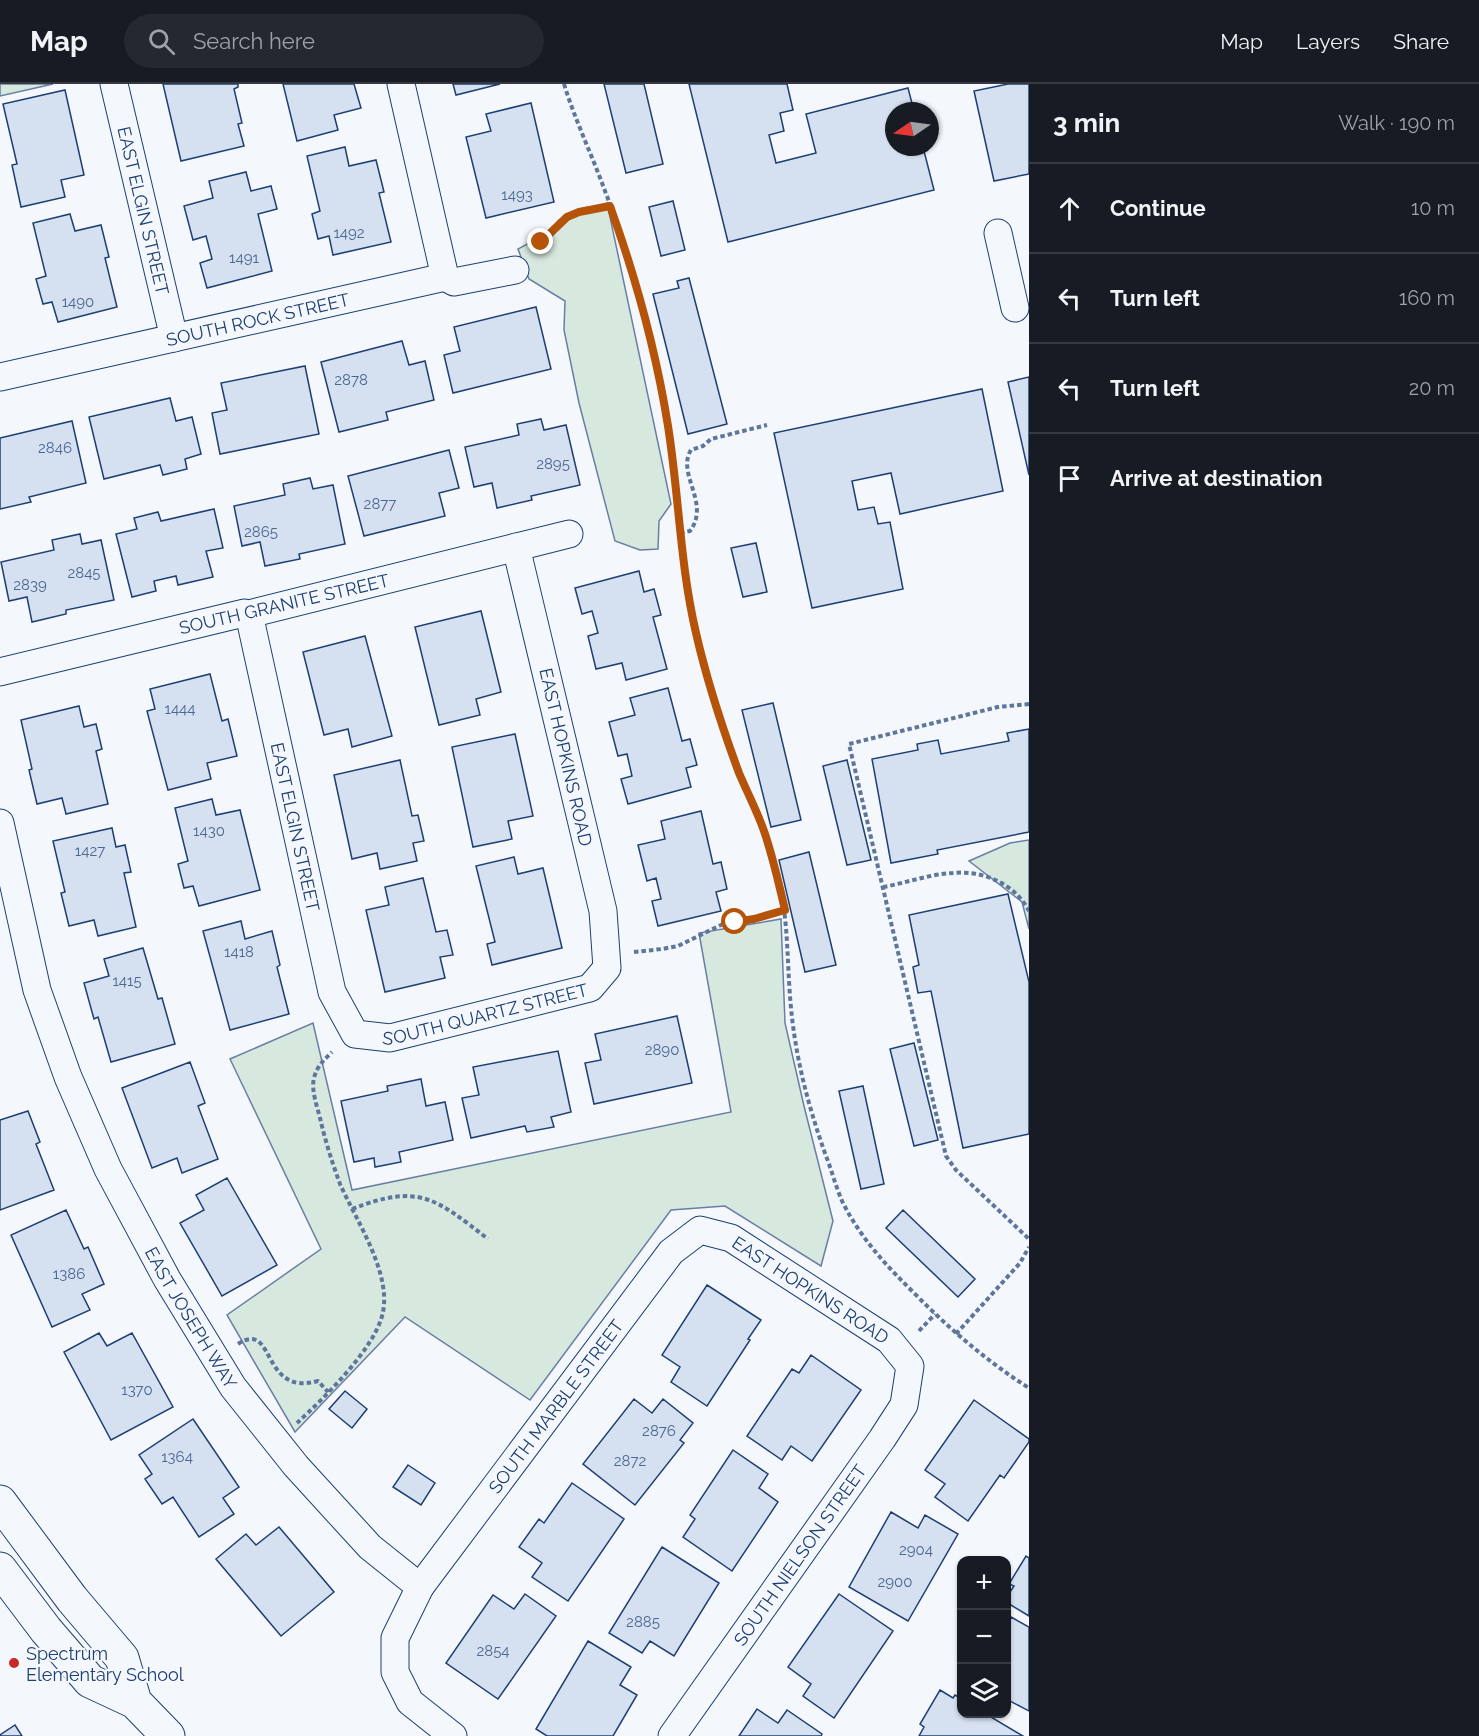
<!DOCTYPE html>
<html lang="en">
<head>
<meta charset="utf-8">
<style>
	:root { --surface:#171b24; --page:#242831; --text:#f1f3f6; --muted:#9ea1a6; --line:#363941 }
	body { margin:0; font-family:Raleway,sans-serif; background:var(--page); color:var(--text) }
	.controls { position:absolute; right:18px; bottom:18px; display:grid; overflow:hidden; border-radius:12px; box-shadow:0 2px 4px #0004 }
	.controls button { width:54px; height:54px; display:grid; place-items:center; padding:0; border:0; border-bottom:2px solid var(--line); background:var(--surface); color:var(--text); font:30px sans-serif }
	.compass { position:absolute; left:885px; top:18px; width:54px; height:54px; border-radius:50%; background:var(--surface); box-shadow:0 2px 4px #0004; rotate:257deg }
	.stop { position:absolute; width:18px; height:18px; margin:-14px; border:4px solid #b45309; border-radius:50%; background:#fff }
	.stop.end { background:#b45309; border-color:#fff; box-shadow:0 2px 6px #0008 }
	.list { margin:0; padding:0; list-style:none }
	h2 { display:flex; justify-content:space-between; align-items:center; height:78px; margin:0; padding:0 24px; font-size:26px }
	h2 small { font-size:20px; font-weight:400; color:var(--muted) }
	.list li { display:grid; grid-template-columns:39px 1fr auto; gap:18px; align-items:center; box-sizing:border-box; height:90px; padding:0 24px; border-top:2px solid var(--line) }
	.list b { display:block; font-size:22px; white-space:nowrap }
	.list em { font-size:20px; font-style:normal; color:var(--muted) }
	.icon { flex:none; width:33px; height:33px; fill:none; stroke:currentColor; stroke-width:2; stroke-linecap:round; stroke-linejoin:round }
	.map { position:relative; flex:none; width:1029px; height:1652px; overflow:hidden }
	header { display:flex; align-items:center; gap:36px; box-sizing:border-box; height:84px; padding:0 30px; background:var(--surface); border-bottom:2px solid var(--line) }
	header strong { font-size:28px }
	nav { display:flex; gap:33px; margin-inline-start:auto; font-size:21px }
	.search { width:420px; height:54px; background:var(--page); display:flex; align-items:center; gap:15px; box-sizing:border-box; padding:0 21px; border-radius:33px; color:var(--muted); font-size:22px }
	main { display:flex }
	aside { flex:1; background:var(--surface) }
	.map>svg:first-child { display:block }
</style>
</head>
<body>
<header>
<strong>Map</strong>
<div class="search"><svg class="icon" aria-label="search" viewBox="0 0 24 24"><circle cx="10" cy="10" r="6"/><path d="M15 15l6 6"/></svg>Search here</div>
<nav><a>Map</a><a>Layers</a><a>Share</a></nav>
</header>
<main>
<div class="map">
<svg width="1029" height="1652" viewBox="0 0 1029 1652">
	<rect width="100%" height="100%" fill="#f4f7fb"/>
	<!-- green -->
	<path fill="#d7e8df" stroke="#687fa3" stroke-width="1.5" d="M0 0H53L0 12Z
		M607 119 671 420 659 437 658 465 640 466 615 457 579 319 564 246 565 217 529 195 518 165 551 147 559 136Z
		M1029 756V845L1022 818 969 777 1010 759Z
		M781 835 785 939 804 1022 833 1137 821 1182 725 1122 671 1126 530 1316 405 1233 295 1348 227 1231 321 1165 230 975 313 939 352 1106 731 1028 699 849Z"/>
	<!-- building -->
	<path fill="#d5e0f0" stroke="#1d3f73" stroke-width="1.5" d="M163 0H238V3L234 5 242 39 238 40 244 62 181 77Z
		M283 0H354L361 24 334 31 338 46 297 57Z
		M453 0H500L456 11Z
		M604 0H644L663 80 626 89Z
		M689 0H787L793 26 780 29 784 47 769 51 776 79 816 69 806 30 908 4 914 27H894V63H923L934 106 728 158Z
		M1008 0H1029V90L994 97 974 7Z
		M65 6 84 91 61 96 65 113 21 123 12 81 17 80 3 20Z
		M531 19 554 118 486 134 466 53 491 47 486 30Z
		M345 63 349 82 376 76 384 108 379 109 391 158 333 171 329 152 318 155 312 130 320 127 307 72Z
		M246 88 251 107 271 102 277 125 258 130 272 187 207 204 200 179 212 175 206 152 193 156 184 122 213 114 209 97Z
		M673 117 685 166 661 172 649 123Z
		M70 130 75 147 101 141 109 173 105 174 117 223 58 238 52 218 43 220 36 195 46 192 33 139Z
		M689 194 727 340 688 350 653 210 679 204 677 197Z
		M536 223 551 285 453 309 444 271 460 267 454 243Z
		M402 257 409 281 425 277 434 316 386 328 388 336 339 348 321 278Z
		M305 282 319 350 220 370 212 329 227 326 221 299Z
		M1029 293V391L1008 298Z
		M982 305 1003 407 900 430 891 389 852 397 858 426 874 423 878 440 890 438 903 505 812 524 774 349Z
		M170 314 176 337 192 333 201 370 185 375 187 385 163 391 160 381 104 395 89 333Z
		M541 335 544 346 566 341 580 401 531 412 532 416 497 424 492 399 474 403 465 363 519 351 517 340Z
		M72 337 86 399 29 413 31 418 0 425V354Z
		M449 366 459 404 439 409 445 432 364 452 348 392Z
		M310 394 313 405 333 401 345 460 299 470 300 475 265 482 260 458 242 462 234 422 285 411 283 400Z
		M214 425 223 464 206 467 213 493 178 501 176 492 154 497 156 507 132 513 116 450 137 445 134 434 158 428 161 437Z
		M80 450 82 460 101 456 114 516 66 526V530L32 538 27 513 9 517 1 478 54 466 52 456Z
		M756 459 767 508 743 513 731 464Z
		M639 487 644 508 654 505 661 531 653 533 667 585 626 596 622 579 596 585 588 552 598 549 592 527 582 530 575 504Z
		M481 527 501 608 476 615 480 631 439 641 415 543Z
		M365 552 392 652 352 663 348 645 324 651 303 568Z
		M210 590 222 637 228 635 237 672 207 679 211 695 168 706 147 627 155 625 150 605Z
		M668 604 682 657 690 655 697 681 686 684 691 703 628 720 621 695 632 692 627 670 618 672 609 638 635 631 630 614Z
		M773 619 801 736 771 743 742 626Z
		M79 622 84 643 96 640 102 665 96 667 108 720 66 730 62 714 37 720 29 686 32 685 21 636Z
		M1029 645V748L937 766 938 770 891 779 872 675 918 666 917 660 938 656 941 670 1009 657 1007 649Z
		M515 650 533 732 508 737 512 755 473 763 452 663Z
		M400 676 412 732 418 731 424 757 413 759 417 777 380 785 377 769 352 775 334 691Z
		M847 676 871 776 847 781 823 682Z
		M212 715 216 731 240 726 260 806 199 822 193 802 184 804 178 780 188 777 175 724Z
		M701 727 713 780 721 778 727 805 716 808 721 827 658 842 652 817 661 815 656 794 647 797 638 761 665 755 661 737Z
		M112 744 116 763 125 761 131 788 124 789 136 843 98 852 94 836 69 842 61 809 65 808 53 757Z
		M809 768 836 881 805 888 779 776Z
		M514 773 518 790 543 784 562 864 492 881 487 860 495 858 476 782Z
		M423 794 436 848 447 846 453 871 440 873 445 894 385 908 366 826 389 821 385 803Z
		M1008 810 1029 898V1050L963 1064 931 907 918 909 913 883 919 881 909 831Z
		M241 837 245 855 272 847 280 881 277 883 289 930 230 946 203 847Z
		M143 864 158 915 162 914 175 960 111 978 98 933 94 935 84 899 109 892 104 875Z
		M677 932 692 999 594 1020 585 979 601 976 595 950Z
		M914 959 938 1056 914 1062 890 965Z
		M558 967 571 1028 551 1033 554 1043 527 1048 525 1042 471 1054 462 1014 479 1011 473 983Z
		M190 978 205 1019 198 1022 218 1075 182 1089 177 1074 152 1084 122 1004Z
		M421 995 426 1022 445 1018 453 1056 399 1068 401 1078 375 1083 374 1074 354 1078 341 1017 388 1007 387 1002Z
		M863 1002 884 1100 861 1105 839 1007Z
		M28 1027 40 1058 36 1060 54 1106 0 1126V1036Z
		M227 1094 277 1181 222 1212 180 1139 204 1126 196 1111Z
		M66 1126 84 1165 88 1163 104 1200 82 1210 90 1226 52 1243 11 1151Z
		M903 1126 975 1195 958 1213 886 1144Z
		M707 1201 761 1236 748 1255 750 1256 707 1322 671 1298 680 1283 662 1271Z
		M99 1249 107 1262 132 1249 173 1323 111 1356 64 1268Z
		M811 1271 861 1306 812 1377 791 1362 782 1376 747 1352 792 1285 799 1289Z
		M345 1307 367 1325 352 1344 329 1325Z
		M634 1315 652 1329 663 1315 693 1339 680 1356 684 1359 635 1421 583 1380Z
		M974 1316 1029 1355V1358L1004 1394 1000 1391 968 1437 935 1413 945 1400 925 1386Z
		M193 1335 239 1403 223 1414 234 1430 199 1453 173 1413 162 1420 145 1395 152 1390 139 1371Z
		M733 1366 768 1390 759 1404 778 1418 732 1487 683 1453 695 1435 690 1431Z
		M408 1381 435 1399 421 1421 393 1403Z
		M572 1399 624 1435 568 1517 532 1493 542 1479 519 1463 539 1435 544 1439Z
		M891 1428 918 1444 925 1431 958 1450 908 1537 849 1503Z
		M279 1443 334 1508 281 1552 216 1475 246 1450 256 1461Z
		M662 1463 719 1499 674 1572 650 1557 642 1569 609 1549Z
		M1026 1472 1029 1474V1532L1006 1518V1514L1014 1502 1009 1500Z
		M525 1510 556 1532 498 1615 446 1579 493 1511 514 1525Z
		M839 1510 893 1547 834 1634 803 1612 811 1600 788 1583Z
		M1011 1533 1029 1543V1627L1006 1615V1542Z
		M588 1557 631 1583 620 1601 637 1611 613 1652H547L536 1645Z
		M940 1606 953 1614 955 1611 962 1615V1630H986L1023 1652H919L924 1643 920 1640Z
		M757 1625 778 1639 787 1626 822 1650 821 1652H739Z
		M15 1641 22 1652H0V1651Z"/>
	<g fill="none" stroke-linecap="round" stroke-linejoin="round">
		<defs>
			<g id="street">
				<path id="s1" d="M114 0 174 254"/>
				<path d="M401 0 445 193"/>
				<path d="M998 149 1015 224"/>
				<path id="s2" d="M0 293 445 193 454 198 515 186"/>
				<path id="s3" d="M249 530 332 908 355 950 390 954 590 904 607 884 603 827 516 463"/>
				<path d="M0 588 244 529 249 530 569 450"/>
				<path id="s4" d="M0 739 37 906 68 993 108 1085 167 1195 233 1303 296 1382 370 1463 420 1503 395 1554V1588L410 1618 453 1652"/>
				<path id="s5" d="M420 1503 671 1168 700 1146 731 1154 889 1256 910 1282 904 1321 882 1355 672 1652"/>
			</g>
			<path id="secondary" d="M0 1418 72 1515 122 1574 135 1618
				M0 1485 46 1546 90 1597 135 1618 168 1652"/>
		</defs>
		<!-- street casing -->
		<use href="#street" stroke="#1d3f73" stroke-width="29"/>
		<!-- secondary casing -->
		<use href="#secondary" stroke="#1d3f73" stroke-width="35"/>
		<!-- path -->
		<path stroke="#5e769c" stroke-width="4" stroke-dasharray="4.5 3" stroke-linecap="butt" d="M564 0C575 36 592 71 605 107 627 164 645 225 657 285 678 388 679 494 708 596 717 628 728 660 740 691 754 726 770 760 779 798 788 836 787 873 790 912 794 968 807 1019 826 1072 832 1087 836 1104 843 1119 863 1158 888 1183 918 1213 952 1247 988 1278 1029 1304
			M532 163C544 156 550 146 561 138 574 127 593 125 610 122
			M680 449 690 447C711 419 676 390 691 366L703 362 711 355 767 341
			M1029 620 998 623 849 660 946 1072 956 1086 1029 1155
			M883 803C906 799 930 790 953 789 983 786 1015 800 1029 827
			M634 868 662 865 678 862 723 840 785 827
			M352 1125C419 1099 435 1114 488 1155
			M919 1247 935 1230
			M956 1250 1020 1179 1029 1163
			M238 1260C276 1235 260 1313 318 1297L328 1308
			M297 1339C323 1315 376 1264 383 1228 391 1188 356 1136 340 1100 332 1078 325 1056 320 1034 317 1022 311 1006 314 994 317 982 324 976 332 968"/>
		<!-- street -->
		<use href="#street" stroke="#f4f7fb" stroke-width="27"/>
		<!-- secondary -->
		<use href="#secondary" stroke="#f4f7fb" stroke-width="33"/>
	</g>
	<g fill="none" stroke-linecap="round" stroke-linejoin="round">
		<!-- route -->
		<path stroke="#b45309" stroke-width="8" d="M541 158 567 133 579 128 610 122C636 194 656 267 668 342 679 411 680 481 696 549 707 597 722 643 739 689 747 708 757 727 764 747 773 773 779 800 785 826L754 835 735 838"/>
	</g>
	<!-- markers -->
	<circle fill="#c62828" stroke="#f4f7fb" stroke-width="2" cx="14" cy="1579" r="6"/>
	<g text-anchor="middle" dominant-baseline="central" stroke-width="4.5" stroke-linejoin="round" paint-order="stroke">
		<!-- number labels -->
		<g font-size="15" fill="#4b6792">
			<text x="517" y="111">1493</text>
			<text x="349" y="149">1492</text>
			<text x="244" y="174">1491</text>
			<text x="78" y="218">1490</text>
			<text x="351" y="296">2878</text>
			<text x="55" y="364">2846</text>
			<text x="553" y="380">2895</text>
			<text x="380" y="420">2877</text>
			<text x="261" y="448">2865</text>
			<text x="84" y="489">2845</text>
			<text x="30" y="501">2839</text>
			<text x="180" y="625">1444</text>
			<text x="209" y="747">1430</text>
			<text x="90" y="767">1427</text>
			<text x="239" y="868">1418</text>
			<text x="127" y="897">1415</text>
			<text x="662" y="966">2890</text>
			<text x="69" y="1190">1386</text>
			<text x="137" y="1306">1370</text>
			<text x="659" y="1347">2876</text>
			<text x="177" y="1373">1364</text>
			<text x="630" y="1377">2872</text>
			<text x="916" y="1466">2904</text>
			<text x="895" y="1498">2900</text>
			<text x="643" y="1538">2885</text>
			<text x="493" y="1567">2854</text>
		</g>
		<!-- street labels -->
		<g font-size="18" fill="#1d3f73" stroke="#f4f7fb">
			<text stroke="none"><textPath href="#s1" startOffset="130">EAST ELGIN STREET</textPath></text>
			<text stroke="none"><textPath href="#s2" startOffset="264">SOUTH ROCK STREET</textPath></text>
			<text transform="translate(284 520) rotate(-13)">SOUTH GRANITE STREET</text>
			<text transform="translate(566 673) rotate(77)">EAST HOPKINS ROAD</text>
			<text stroke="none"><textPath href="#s3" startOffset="218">EAST ELGIN STREET</textPath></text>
			<text stroke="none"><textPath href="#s3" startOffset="568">SOUTH QUARTZ STREET</textPath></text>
			<text stroke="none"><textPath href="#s5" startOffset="582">EAST HOPKINS ROAD</textPath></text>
			<text stroke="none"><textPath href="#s4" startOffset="534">EAST JOSEPH WAY</textPath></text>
			<text stroke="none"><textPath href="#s5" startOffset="226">SOUTH MARBLE STREET</textPath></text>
			<text transform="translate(800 1471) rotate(-55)">SOUTH NIELSON STREET</text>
		</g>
		<!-- poi labels -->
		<g font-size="18" fill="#1d3f73" stroke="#f4f7fb" text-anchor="start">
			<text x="26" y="1569">Spectrum<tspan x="26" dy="21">Elementary School</tspan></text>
		</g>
	</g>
</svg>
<div class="controls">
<button>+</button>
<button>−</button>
<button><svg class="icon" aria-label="layers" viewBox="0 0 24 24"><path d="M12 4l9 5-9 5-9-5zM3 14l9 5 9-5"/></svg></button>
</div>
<svg class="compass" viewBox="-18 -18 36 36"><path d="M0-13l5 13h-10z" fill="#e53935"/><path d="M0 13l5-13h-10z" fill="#9ea1a6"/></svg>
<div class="stop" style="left:735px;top:838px"></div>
<div class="stop end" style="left:541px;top:158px"></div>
</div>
<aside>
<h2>3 min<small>Walk · 190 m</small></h2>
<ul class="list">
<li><svg class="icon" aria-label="ahead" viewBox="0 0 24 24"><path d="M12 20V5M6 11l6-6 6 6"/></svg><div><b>Continue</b></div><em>10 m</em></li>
<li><svg class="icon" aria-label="left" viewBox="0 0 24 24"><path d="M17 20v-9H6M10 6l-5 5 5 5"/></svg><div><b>Turn left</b></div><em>160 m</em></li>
<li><svg class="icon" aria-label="left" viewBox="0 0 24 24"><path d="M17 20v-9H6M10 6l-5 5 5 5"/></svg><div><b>Turn left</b></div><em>20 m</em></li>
<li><svg class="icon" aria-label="arrive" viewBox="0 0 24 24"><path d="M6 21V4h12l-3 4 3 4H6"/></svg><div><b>Arrive at destination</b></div></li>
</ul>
</aside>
</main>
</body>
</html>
